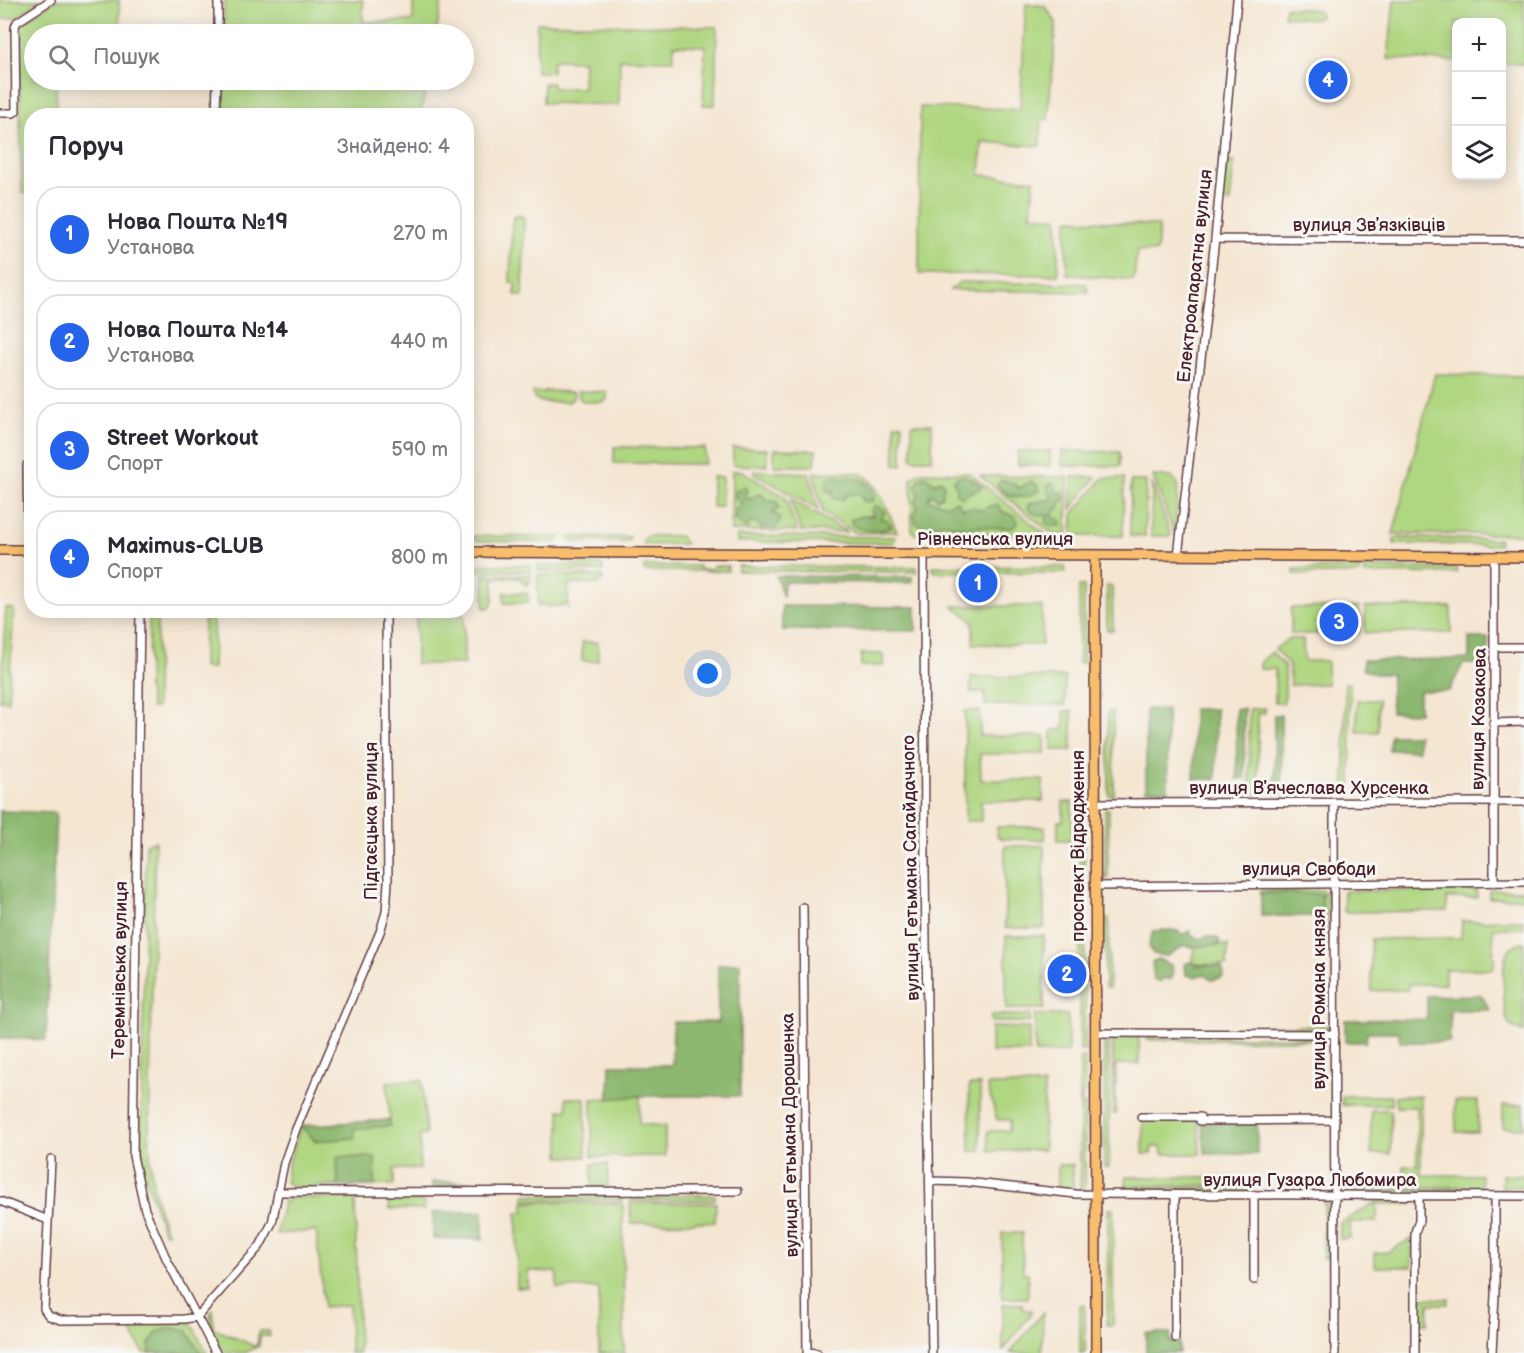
<!DOCTYPE html>
<html lang="uk">
<head>
<meta charset="utf-8">
<style>
	:root { --surface:#fff; --page:#f2f2f3; --text:#2b2b33; --muted:#7c7c81; --line:#e1e1e2; --accent:#2563eb }
	body { margin:0; font-family:"Balsamiq Sans",sans-serif; background:var(--page); color:var(--text) }
	.controls { position:absolute; right:18px; top:18px; display:grid; overflow:hidden; border-radius:12px; box-shadow:0 3px 15px #0003 }
	.controls button { width:54px; height:54px; display:grid; place-items:center; padding:0; border:0; border-bottom:2px solid var(--line); background:var(--surface); color:var(--text); font:30px sans-serif }
	.you { position:absolute; left:708px; top:674px; width:21px; height:21px; margin:-15px; border:4px solid #fff; border-radius:50%; background:#1a73e8; box-shadow:0 0 0 9px #1a73e833 }
	.badge { display:grid; place-items:center; width:39px; height:39px; border-radius:50%; background:var(--accent); color:#fff; font-size:20px; font-weight:700 }
	.pin { position:absolute; translate:-50% -50%; border:3px solid #fff; box-shadow:0 2px 6px #0006 }
	.list { margin:0; padding:0; list-style:none }
	h2 { display:flex; justify-content:space-between; align-items:center; height:78px; margin:0; padding:0 24px; font-size:26px }
	h2 small { font-size:20px; font-weight:400; color:var(--muted) }
	.list li { display:grid; grid-template-columns:39px 1fr auto; gap:18px; align-items:center; box-sizing:border-box; height:96px; margin:0 12px 12px; padding:0 12px; border:2px solid var(--line); border-radius:24px }
	.list b { display:block; font-size:22px; white-space:nowrap }
	.list p { margin:0; font-size:20px; white-space:nowrap; color:var(--muted) }
	.list em { font-size:20px; font-style:normal; color:var(--muted) }
	.icon { flex:none; width:33px; height:33px; fill:none; stroke:currentColor; stroke-width:2; stroke-linecap:round; stroke-linejoin:round }
	.map { position:relative; flex:none; width:1524px; height:1353px; overflow:hidden }
	.search { position:absolute; background:var(--surface); box-shadow:0 3px 15px #0003; left:24px; top:24px; width:450px; height:66px; display:flex; align-items:center; gap:15px; box-sizing:border-box; padding:0 21px; border-radius:33px; color:var(--muted); font-size:22px }
	.panel { position:absolute; background:var(--surface); box-shadow:0 3px 15px #0003; left:24px; top:108px; width:450px; height:510px; border-radius:24px }
	.map>svg:first-child { display:block }
</style>
</head>
<body>
<div class="map">
<svg width="1524" height="1353" viewBox="0 0 1524 1353">
	<rect width="100%" height="100%" fill="#f6f6f2"/>
	<filter id="ink" filterUnits="userSpaceOnUse"><feTurbulence type="fractalNoise" baseFrequency=".0167" numOctaves="2"/><feDisplacementMap in="SourceGraphic" scale="12" xChannelSelector="R" yChannelSelector="G"/><feConvolveMatrix kernelMatrix="1 2 1 2 8 2 1 2 1" color-interpolation-filters="sRGB"/></filter>
	<filter id="wash" filterUnits="userSpaceOnUse"><feTurbulence type="fractalNoise" baseFrequency=".008" numOctaves="4" result="noise"/><feDisplacementMap in="SourceGraphic" scale="24" xChannelSelector="R" yChannelSelector="G"/><feGaussianBlur stdDeviation="1.35" result="paint"/><feColorMatrix in="noise" values="0 0 0 0 0 0 0 0 0 0 0 0 0 0 0 0 0 1.4 0 .05"/><feComposite in="paint" operator="in"/></filter>
	<g filter="url(#wash)">
		<rect width="100%" height="100%" fill="#f4e6d1"/>
		<!-- green -->
		<path fill="#afd680" stroke="#7c7a56" stroke-width="1.5" d="M0 0H41L15 18 0 19Z
			M57 0H119L120 26 55 27V34H34V80H56L57 115 32 116 31 193H22L18 28 20 25Z
			M224 0H363V22L413 21V0H442L436 34H224Z
			M1394 0H1524V64L1502 63V22H1456V61L1388 59Z
			M1026 4 1045 6 1056 22 1048 119H1042L1040 146 982 142 980 175 1034 180 1031 215 1058 218V275L919 274 920 107 1020 109Z
			M1285 7 1316 10 1319 12 1320 16 1315 19 1284 16Z
			M537 23 717 27 715 105H703L705 46 674 45 673 60 620 59 619 105 543 103 544 83H552L553 88H583L584 61 553 60 552 72H536Z
			M224 80H428L420 116 223 115Z
			M1226 161 1234 162 1230 203 1222 202Z
			M517 216H521L524 218 523 296 515 295V283L510 282 512 224 513 218Z
			M1069 219 1159 226 1157 252 1137 251 1134 280 1067 274 1066 228Z
			M960 282 1086 284 1088 292 950 290Z
			M1435 374 1524 376V534H1393Z
			M544 391 574 392 573 398 569 402H541L533 397V392L544 393Z
			M578 391 607 392V399L603 402H584L579 398Z
			M895 424H902V465H895Z
			M912 424H932V459H912Z
			M614 447 705 448V464L614 463Z
			M733 448 767 449V466L733 465Z
			M774 449 816 450 815 466H774Z
			M1018 451H1050V466L1018 465Z
			M1062 451 1120 452V466H1062Z
			M732 471H742L785 497 797 531H731Z
			M755 471 809 473 818 510 754 473Z
			M920 472 969 473 1046 535 915 534 912 530 911 479Z
			M813 473C827 473 846 470 860 474 878 479 890 516 897 532L856 533 823 513Z
			M980 476 1068 477 1067 535H1054Z
			M1153 476 1171 477 1178 484 1175 535Z
			M712 477H722V507H712Z
			M1072 477H1096L1071 509Z
			M1103 478H1124L1123 536H1072L1073 514Z
			M1131 481H1146L1145 536H1130Z
			M1152 483 1171 536H1151Z
			M790 499 847 532 801 531Z
			M471 536 560 537 556 543 477 541Z
			M648 536H680L686 544 643 545V540Z
			M737 536 896 537 893 543 737 542Z
			M567 537H630L626 542H572Z
			M1394 538 1499 539V545L1394 544Z
			M466 565H531V571H467Z
			M538 565H603V571H538Z
			M644 566H699V569H712L713 566H728V571H644Z
			M738 566 916 567V572L738 571Z
			M935 566 1065 567V573L935 572 932 568Z
			M1359 568V574H1294V569Z
			M1364 568H1457V573L1364 574Z
			M484 575H531L529 584 525 585 520 578H494L493 603 489 608H484Z
			M538 575 603 576 602 581 597 584H568V608L564 604 562 606H545L542 603 538 607Z
			M1079 586H1084V663H1079Z
			M1107 586H1112L1113 630H1107Z
			M504 593H527L529 603H504Z
			M953 606H1042V645L973 644V621Z
			M1359 607V633L1291 634V608Z
			M1365 607H1451V633H1365Z
			M6 608 14 609 8 701 0 700Z
			M149 611H157L156 708H151L148 689Z
			M202 611H209C217 628 213 650 213 668H203L204 620Z
			M416 614H464V664H416Z
			M1288 639H1303L1304 661H1327V684L1290 685 1289 665 1275 649Z
			M582 642H598V661H582Z
			M1272 652 1285 667V696L1283 703H1275V669H1260V662Z
			M861 654H883V666H861Z
			M971 677H1065V705H985V692H971Z
			M1345 683H1350L1351 789H1345Z
			M1357 700H1378V732H1357Z
			M1265 708V713H1258V794H1250L1249 709Z
			M965 711H980V736H1045V754H980L981 780H1043V801H981V821H965Z
			M1064 711H1072V750H1052V730L1064 729Z
			M1108 712H1113L1114 795H1109Z
			M1063 802H1072V840H1058V821H1063Z
			M1105 809H1109L1108 879H1105Z
			M997 827H1045V840L1003 839 997 836Z
			M155 841 149 1137C151 1175 153 1196 167 1233L163 1231 143 1170 141 1130 146 844Z
			M1079 845H1084L1085 929H1080Z
			M1005 846H1044V928H1005Z
			M1261 890H1322L1327 894V944H1322V894L1261 893Z
			M1425 890V894H1436V891L1477 890V898H1447V911L1344 912V891Z
			M1489 890H1524V898H1489Z
			M1105 919H1109V988L1105 987Z
			M1523 920V928H1493L1494 969H1445V984H1409L1408 990 1371 991V939L1461 938 1462 921Z
			M1085 934V1051H1080V935Z
			M1006 936H1044V1009H1006Z
			M1524 942V1032C1518 1031 1512 1028 1508 1022 1503 1014 1502 965 1506 955 1509 947 1516 943 1524 942Z
			M1194 945H1228L1227 965 1193 964Z
			M991 1015H1030V1022H991Z
			M1035 1015H1068V1052L1035 1053Z
			M1266 1026H1330V1030H1266Z
			M991 1027 1029 1028V1052H991Z
			M1113 1037H1139V1064H1116V1114H1113Z
			M1147 1037H1326V1040H1147Z
			M1104 1042H1109V1167H1104Z
			M1080 1058H1085V1093H1082V1105H1085V1190H1080Z
			M422 1080 426 1135H420V1169H394V1185L292 1187 286 1182 288 1164 301 1126 390 1120 387 1082Z
			M969 1085H980V1151H970Z
			M987 1085H1044V1150L989 1151 988 1131H1009L1010 1120H997Z
			M640 1096 639 1124 665 1126V1156L592 1157V1099Z
			M1342 1096H1391V1105H1342Z
			M1395 1096H1421V1175H1481V1187L1342 1186 1341 1181H1404V1166H1417V1107H1396Z
			M566 1098H585L586 1157H560V1110H567Z
			M1455 1101H1478V1132H1456Z
			M1503 1105H1524V1128H1503Z
			M1371 1110H1391V1154H1371Z
			M1143 1119H1198L1200 1154H1162L1161 1147H1152L1151 1154H1143Z
			M592 1164H608V1187H592Z
			M1058 1165H1073V1190L1058 1189Z
			M1502 1175H1524V1187H1502Z
			M1126 1177H1251V1185L1126 1186Z
			M1126 1188H1251V1191H1126Z
			M1348 1189H1481V1192H1348Z
			M524 1195H622V1200H524Z
			M636 1195H715V1200H631Z
			M295 1198H355L359 1353H350L349 1305 324 1307 316 1231 276 1234 283 1203 286 1200Z
			M1324 1200H1328V1258H1323Z
			M1380 1200H1412V1204H1377V1222H1350V1238L1340 1239V1223Z
			M389 1201H424V1210L389 1209Z
			M524 1202 623 1203 624 1353H599V1288H557V1272L528 1271V1288H517V1212H524Z
			M716 1203 715 1222 631 1223 630 1203Z
			M1108 1209H1113V1325H1107Z
			M1002 1233H1022L1023 1273H1028V1298H1002Z
			M1412 1238V1267H1375V1253L1388 1252Z
			M1422 1298 1449 1299 1448 1304H1429L1428 1323H1421Z
			M1003 1304H1023V1310H1031V1314L1003 1350Z
			M1080 1305H1085V1353H1080Z
			M213 1310V1328L254 1346 257 1345 259 1331H269L270 1336H260L259 1346 245 1353H224C218 1341 203 1323 213 1310Z
			M1043 1312 1042 1353H1010Z
			M191 1323 207 1353H144L127 1325Z"/>
		<!-- forest -->
		<path fill="#8bb76e" stroke="#6a6b4c" stroke-width="1.5" d="M926 476 934 483 941 480 944 485 942 496 937 499 933 494 929 496V500L948 505 955 501 959 502 962 509 973 507 982 511 989 506 998 505 1003 512 1015 516 1018 522 1013 528 972 527 958 528 944 522C934 527 925 529 916 523L914 514 918 507 915 502 919 494 915 486 920 478Z
			M965 476 982 486 981 489 968 493 965 497H960L955 492 957 488 953 481 957 477Z
			M831 477C849 477 868 475 875 495L873 501H864L858 494H848L842 500 834 499 832 495 834 490 829 492 825 490 828 482 827 479Z
			M1001 480 1011 482 1020 488 1030 481 1035 483 1040 489C1027 501 1007 500 997 484Z
			M1050 483H1054L1056 486 1055 492H1063L1065 499 1059 505V508L1051 515 1062 522 1060 526H1052L1046 523 1047 515C1038 514 1033 517 1028 507L1031 503 1052 499 1047 487Z
			M744 486 747 489 745 498 749 499 760 494 763 495 765 499 777 502 779 509 772 513 779 516 780 521 776 528H761L758 524 751 522 747 528H744L734 519 736 509 742 504 735 498V492Z
			M875 505 885 511 881 519 887 520 892 527C882 532 862 532 852 525L851 520 861 516H873L871 510Z
			M776 576 912 577V583L784 582 783 597Z
			M782 606 916 607V631L782 630Z
			M1469 638H1488L1489 664H1463L1449 691H1419V713L1391 712V674H1375L1363 669V660L1469 659Z
			M1146 709H1167L1168 790H1146Z
			M1193 709H1216V779H1194Z
			M1236 709H1244L1245 778 1237 779Z
			M1274 715H1281L1282 794H1275Z
			M1390 735H1418V750H1389Z
			M0 811 56 813 46 1040 0 1038 2 999H0Z
			M1261 893 1322 894V916H1261Z
			M1170 930 1179 931 1181 935 1190 931 1191 936 1200 939 1207 936 1217 938 1220 942 1218 945 1191 947 1184 945 1167 956 1153 954 1149 946 1153 931Z
			M1158 959 1172 966 1173 976 1170 980 1163 978 1161 981 1154 980 1152 962Z
			M1191 962 1197 965 1222 967 1224 975 1221 978 1211 980 1204 974 1194 977 1186 975 1185 964Z
			M740 963V1096H640L609 1099 610 1065H672L673 1022H718V965Z
			M1481 995 1490 1010H1450V1042H1400L1399 1032H1367L1366 1042H1345V1020L1427 1019V996Z
			M390 1120V1126L354 1129 355 1138 315 1141 301 1126Z
			M1202 1123H1257V1154H1205Z
			M337 1157H375V1186H338Z
			M432 1182H504V1187L432 1188Z
			M433 1212H483V1239H433Z
			M172 1328 186 1330 201 1353H150L149 1344 157 1332Z
			M1146 1333H1170V1342H1179V1353H1146Z"/>
		<!-- water -->
		<path fill="#60a7d6" stroke="#556380" stroke-width="1.5" d="M1322 69 1335 70 1334 91H1321Z"/>
	</g>
	<g filter="url(#ink)">
		<g fill="none" stroke-linecap="round" stroke-linejoin="round">
			<defs>
				<path id="minor" d="M218 34V0
					M0 113H13L16 111 15 27 17 22 51 0
					M216 116 217 80
					M1215 239 1524 240
					M28 550 27 465H32
					M924 555 925 871 932 1353
					M1178 556 1215 239 1237 0
					M140 610 133 1156 145 1210 167 1260 216 1353
					M1495 647H1524
					M1493 723 1524 722
					M1095 803 1524 802
					M1334 803 1335 1353
					M1494 883V557
					M1095 886 1524 882
					M803 907 807 1352 817 1353
					M1095 1033 1335 1034
					M1141 1117H1200V1121L1335 1120
					M51 1159 44 1309 49 1316 61 1320 184 1319 197 1317 260 1246 272 1223 284 1163 296 1129 380 932 386 912 388 882 386 610
					M930 1181 966 1182 1076 1194 1524 1196
					M280 1192 738 1191
					M0 1201 48 1220
					M1254 1280V1195
					M1175 1338V1195
					M1415 1353V1232L1419 1221V1196
					M1492 1353 1495 1295V1196"/>
				<path id="major" d="M0 550H32
					M466 552 1524 557
					M1095 556 1096 1353"/>
			</defs>
			<!-- minor casing -->
			<use href="#minor" stroke="#643d44" stroke-width="10"/>
			<!-- major casing -->
			<use href="#major" stroke="#643d44" stroke-width="12"/>
			<!-- minor -->
			<use href="#minor" stroke="#fff" stroke-width="7"/>
			<!-- major -->
			<use href="#major" stroke="#f9be6d" stroke-width="9"/>
		</g>
	</g>
	<g text-anchor="middle" dominant-baseline="central" stroke-width="6" stroke-linejoin="round" paint-order="stroke">
		<!-- street labels -->
		<g font-size="18" fill="#4a1f2b" stroke="#f6f6f2">
			<text x="1369" y="225">вулиця Звʼязківців</text>
			<text transform="translate(1195 276) rotate(-84)">Електроапаратна вулиця</text>
			<text x="995" y="539">Рівненська вулиця</text>
			<text transform="translate(1479 719) rotate(-89)">вулиця Козакова</text>
			<text x="1309" y="788">вулиця Вʼячеслава Хурсенка</text>
			<text transform="translate(371 821) rotate(-90)">Підгаєцька вулиця</text>
			<text transform="translate(1078 846) rotate(-90)">проспект Відродження</text>
			<text transform="translate(911 868) rotate(-91)">вулиця Гетьмана Сагайдачного</text>
			<text x="1309" y="869">вулиця Свободи</text>
			<text transform="translate(120 970) rotate(-89)">Теремнівська вулиця</text>
			<text transform="translate(1319 999) rotate(-90)">вулиця Романа князя</text>
			<text transform="translate(790 1135) rotate(-91)">вулиця Гетьмана Дорошенка</text>
			<text x="1310" y="1180">вулиця Гузара Любомира</text>
		</g>
	</g>
</svg>
<div class="controls">
<button>+</button>
<button>−</button>
<button><svg class="icon" aria-label="layers" viewBox="0 0 24 24"><path d="M12 4l9 5-9 5-9-5zM3 14l9 5 9-5"/></svg></button>
</div>
<div class="you"></div>
<div class="pin badge" style="left:978px;top:583px">1</div>
<div class="pin badge" style="left:1067px;top:974px">2</div>
<div class="pin badge" style="left:1339px;top:622px">3</div>
<div class="pin badge" style="left:1328px;top:80px">4</div>
<div class="search"><svg class="icon" aria-label="search" viewBox="0 0 24 24"><circle cx="10" cy="10" r="6"/><path d="M15 15l6 6"/></svg>Пошук</div>
<section class="panel">
<h2>Поруч<small>Знайдено: 4</small></h2>
<ul class="list">
<li><span class="badge">1</span><div><b>Нова Пошта №19</b><p>Установа</p></div><em>270 m</em></li>
<li><span class="badge">2</span><div><b>Нова Пошта №14</b><p>Установа</p></div><em>440 m</em></li>
<li><span class="badge">3</span><div><b>Street Workout</b><p>Спорт</p></div><em>590 m</em></li>
<li><span class="badge">4</span><div><b>Maximus-CLUB</b><p>Спорт</p></div><em>800 m</em></li>
</ul>
</section>
</div>
</body>
</html>
